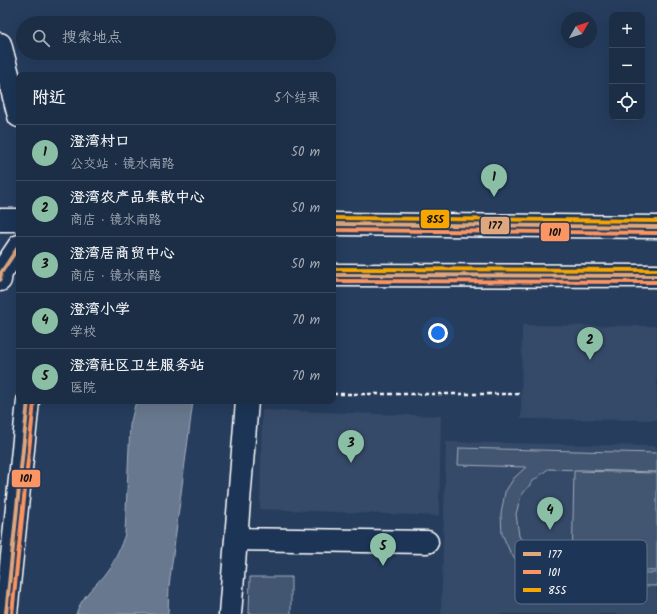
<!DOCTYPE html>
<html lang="zh">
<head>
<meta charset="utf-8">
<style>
	:root { --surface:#1c2e46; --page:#293a51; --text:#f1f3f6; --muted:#a0a8b3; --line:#3a4a5f; --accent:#8abfa5 }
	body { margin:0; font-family:Kalam,"LXGW WenKai TC",sans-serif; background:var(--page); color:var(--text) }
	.controls { position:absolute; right:12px; top:12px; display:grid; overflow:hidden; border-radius:8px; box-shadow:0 4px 16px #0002 }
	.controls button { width:36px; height:36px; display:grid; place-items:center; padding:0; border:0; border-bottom:1px solid var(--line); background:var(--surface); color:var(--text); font:20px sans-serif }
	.compass { position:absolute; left:561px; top:12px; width:36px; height:36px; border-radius:50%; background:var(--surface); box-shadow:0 4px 16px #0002; rotate:51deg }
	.you { position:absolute; left:438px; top:333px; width:14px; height:14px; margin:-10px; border:3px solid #fff; border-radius:50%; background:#1a73e8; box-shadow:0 0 0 6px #1a73e833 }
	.badge { display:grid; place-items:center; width:26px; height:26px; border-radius:50%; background:var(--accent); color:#111; font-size:13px; font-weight:700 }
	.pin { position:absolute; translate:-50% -33px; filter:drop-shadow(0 1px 2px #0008) }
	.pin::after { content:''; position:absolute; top:21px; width:14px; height:12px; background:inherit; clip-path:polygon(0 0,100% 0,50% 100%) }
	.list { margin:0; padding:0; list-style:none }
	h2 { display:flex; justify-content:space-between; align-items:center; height:52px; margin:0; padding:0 16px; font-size:17px }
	h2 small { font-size:13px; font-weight:400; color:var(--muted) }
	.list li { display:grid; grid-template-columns:26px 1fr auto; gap:12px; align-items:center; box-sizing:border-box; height:56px; padding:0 16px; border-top:1px solid var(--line) }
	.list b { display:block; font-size:15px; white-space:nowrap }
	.list p { margin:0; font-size:13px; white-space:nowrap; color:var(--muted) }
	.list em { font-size:13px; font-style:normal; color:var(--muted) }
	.icon { flex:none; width:22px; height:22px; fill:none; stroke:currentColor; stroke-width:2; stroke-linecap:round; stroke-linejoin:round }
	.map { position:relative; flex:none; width:657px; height:614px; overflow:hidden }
	.search { position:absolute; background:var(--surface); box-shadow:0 4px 16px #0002; left:16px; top:16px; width:320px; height:44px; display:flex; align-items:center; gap:10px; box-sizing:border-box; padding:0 14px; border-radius:22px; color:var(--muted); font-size:15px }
	.panel { position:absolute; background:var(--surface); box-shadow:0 4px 16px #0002; left:16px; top:72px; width:320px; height:332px; border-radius:8px }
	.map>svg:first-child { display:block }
</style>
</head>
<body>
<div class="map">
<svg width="657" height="614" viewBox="0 0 657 614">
	<rect width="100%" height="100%" fill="#263d5e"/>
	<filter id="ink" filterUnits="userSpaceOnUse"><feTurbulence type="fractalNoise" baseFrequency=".025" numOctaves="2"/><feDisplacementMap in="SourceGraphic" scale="8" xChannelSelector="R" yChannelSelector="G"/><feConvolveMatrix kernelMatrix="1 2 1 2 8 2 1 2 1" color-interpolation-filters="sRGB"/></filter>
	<g filter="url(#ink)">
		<!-- built -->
		<path fill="#344a68" d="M522 325 657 326V420L521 419Z
			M262 410 441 416 439 516 260 509Z
			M446 442 657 446V614H441Z"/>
		<!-- green -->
		<path fill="#425672" stroke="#a0aab8" d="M459 448 657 453V472L548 469 533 481 521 496 516 514 519 536 533 557 549 567 570 572 657 573V586L573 585 548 581 527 572 511 554 502 534 501 514 505 492 514 478 526 467 458 465Z
			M574 471 657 473V571L572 568Z
			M250 577H291V614H249Z"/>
		<!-- water -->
		<path fill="#67788e" stroke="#a4aebb" d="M136 401H193L169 586 168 614H76C82 595 96 586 107 571 115 560 121 546 125 534L130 425Z"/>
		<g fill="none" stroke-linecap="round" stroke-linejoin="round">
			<defs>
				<path id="minor" d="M0 44 19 116
					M236 539 427 542
					M230 614 247 401"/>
				<path id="major" d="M0 220H19
					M333 224 657 227
					M333 275 657 276
					M0 280 1 273 19 246
					M6 614 28 401"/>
			</defs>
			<!-- minor casing -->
			<use href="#minor" stroke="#fff" stroke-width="25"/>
			<!-- major casing -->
			<use href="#major" stroke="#fff" stroke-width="25"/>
			<!-- path -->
			<path stroke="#fff" stroke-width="2.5" stroke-dasharray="4 3" stroke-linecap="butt" d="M333 394H522"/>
			<!-- minor -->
			<use href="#minor" stroke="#1d3557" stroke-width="22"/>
			<!-- major -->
			<use href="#major" stroke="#1d3557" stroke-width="22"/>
			<defs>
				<path id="bus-1" d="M333 224 657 227
					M333 275 657 276
					M0 280 1 273 19 246
					M6 614 28 401"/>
				<path id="bus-2" d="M333 230 657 233
					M333 281 657 282
					M12 614 34 402"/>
				<path id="bus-3" d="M333 218 657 221
					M333 269 657 270"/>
			</defs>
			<!-- bus-1 casing -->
			<use href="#bus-1" stroke="#1d3557" stroke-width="7"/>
			<!-- bus-2 casing -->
			<use href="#bus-2" stroke="#1d3557" stroke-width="7"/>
			<!-- bus-3 casing -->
			<use href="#bus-3" stroke="#1d3557" stroke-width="7"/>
			<!-- bus-1 -->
			<use href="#bus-1" stroke="#dfa77e" stroke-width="4"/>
			<!-- bus-2 -->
			<use href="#bus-2" stroke="#fb9564" stroke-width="4"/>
			<!-- bus-3 -->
			<use href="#bus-3" stroke="#f7a600" stroke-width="4"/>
		</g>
	</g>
	<!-- legend -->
	<rect x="515" y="540" width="132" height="64" rx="6" fill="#1d3557" stroke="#617289" stroke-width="1"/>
	<rect x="523" y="552" width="18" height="4" fill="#dfa77e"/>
	<rect x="523" y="570" width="18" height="4" fill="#fb9564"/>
	<rect x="523" y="588" width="18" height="4" fill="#f7a600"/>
	<g font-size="11" fill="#fff">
		<text x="548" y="558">177</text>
		<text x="548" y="576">101</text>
		<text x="548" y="594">855</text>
	</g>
	<g stroke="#1d3557" stroke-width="1.5">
		<rect x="420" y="209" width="30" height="20" rx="4" fill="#f7a600"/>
		<rect x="480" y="216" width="30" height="19" rx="4" fill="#dfa77e"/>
		<rect x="540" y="222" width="30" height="20" rx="4" fill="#fb9564"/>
		<rect x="11" y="469" width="30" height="19" rx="4" fill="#fb9564"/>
	</g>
	<g font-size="11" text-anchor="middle" font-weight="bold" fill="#111">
		<text x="435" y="223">855</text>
		<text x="495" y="229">177</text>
		<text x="555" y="236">101</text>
		<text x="26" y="482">101</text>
	</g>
</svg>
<div class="controls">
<button>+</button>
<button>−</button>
<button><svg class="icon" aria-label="locate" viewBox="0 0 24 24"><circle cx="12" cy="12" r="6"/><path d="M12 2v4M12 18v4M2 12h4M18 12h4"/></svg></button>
</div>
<svg class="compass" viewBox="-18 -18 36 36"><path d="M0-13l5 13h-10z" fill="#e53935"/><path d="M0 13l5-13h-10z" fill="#a0a8b3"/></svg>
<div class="you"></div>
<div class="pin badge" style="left:494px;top:197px">1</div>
<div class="pin badge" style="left:590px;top:360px">2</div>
<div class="pin badge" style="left:351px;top:463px">3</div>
<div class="pin badge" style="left:550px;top:530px">4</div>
<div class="pin badge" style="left:383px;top:566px">5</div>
<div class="search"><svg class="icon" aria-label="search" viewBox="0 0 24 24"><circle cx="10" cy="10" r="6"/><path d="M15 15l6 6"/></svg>搜索地点</div>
<section class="panel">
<h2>附近<small>5个结果</small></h2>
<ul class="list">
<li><span class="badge">1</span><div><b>澄湾村口</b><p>公交站 · 镜水南路</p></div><em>50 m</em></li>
<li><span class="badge">2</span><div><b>澄湾农产品集散中心</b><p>商店 · 镜水南路</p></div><em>50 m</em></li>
<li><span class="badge">3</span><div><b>澄湾居商贸中心</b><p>商店 · 镜水南路</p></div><em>50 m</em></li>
<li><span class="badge">4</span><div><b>澄湾小学</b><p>学校</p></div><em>70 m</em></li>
<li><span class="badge">5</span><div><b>澄湾社区卫生服务站</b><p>医院</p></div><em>70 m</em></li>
</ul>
</section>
</div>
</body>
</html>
